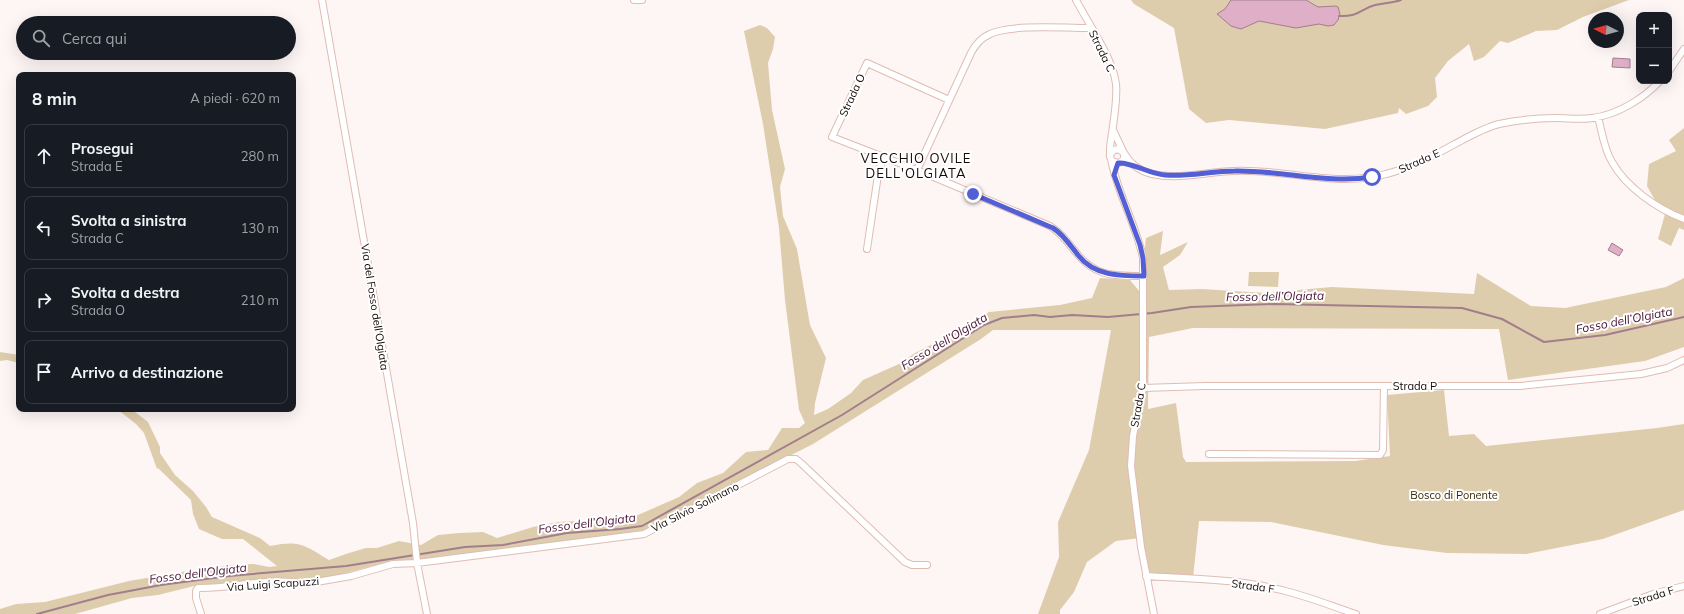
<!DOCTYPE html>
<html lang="it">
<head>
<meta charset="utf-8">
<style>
	:root { --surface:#171b24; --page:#242831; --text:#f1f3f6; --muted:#9ea1a6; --line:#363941 }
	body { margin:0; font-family:Mulish,sans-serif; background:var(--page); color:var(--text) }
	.controls { position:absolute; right:12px; top:12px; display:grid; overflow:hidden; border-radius:8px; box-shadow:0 4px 16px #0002 }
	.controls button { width:36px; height:36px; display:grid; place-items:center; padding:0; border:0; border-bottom:1px solid var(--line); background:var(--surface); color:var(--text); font:20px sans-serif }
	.compass { position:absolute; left:1588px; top:12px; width:36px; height:36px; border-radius:50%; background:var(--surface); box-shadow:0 4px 16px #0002; rotate:276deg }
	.stop { position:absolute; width:12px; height:12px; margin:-9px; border:3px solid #535fd5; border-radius:50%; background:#fff }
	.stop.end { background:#535fd5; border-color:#fff; box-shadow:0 1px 4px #0008 }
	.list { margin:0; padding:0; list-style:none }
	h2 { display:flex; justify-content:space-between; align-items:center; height:52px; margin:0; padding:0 16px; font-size:17px }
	h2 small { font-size:13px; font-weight:400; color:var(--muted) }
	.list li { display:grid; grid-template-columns:26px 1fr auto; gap:12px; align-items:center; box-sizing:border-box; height:64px; margin:0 8px 8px; padding:0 8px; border:1px solid var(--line); border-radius:8px }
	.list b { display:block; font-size:15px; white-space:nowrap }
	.list p { margin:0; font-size:13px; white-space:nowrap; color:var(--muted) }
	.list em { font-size:13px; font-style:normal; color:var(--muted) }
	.icon { flex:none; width:22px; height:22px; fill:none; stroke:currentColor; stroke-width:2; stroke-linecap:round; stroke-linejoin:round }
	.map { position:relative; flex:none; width:1684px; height:614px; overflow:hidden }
	.search { position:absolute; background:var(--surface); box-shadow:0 4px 16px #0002; left:16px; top:16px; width:280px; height:44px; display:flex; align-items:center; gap:10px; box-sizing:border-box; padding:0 14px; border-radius:22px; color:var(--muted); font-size:15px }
	.panel { position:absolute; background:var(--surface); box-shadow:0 4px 16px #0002; left:16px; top:72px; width:280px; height:340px; border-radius:8px }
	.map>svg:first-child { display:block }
</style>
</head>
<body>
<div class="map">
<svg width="1684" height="614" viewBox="0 0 1684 614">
	<rect width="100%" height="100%" fill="#fef6f4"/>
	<!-- green -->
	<path fill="#decdad" d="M1131 0H1629L1583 17 1557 30 1536 31 1508 43 1500 41 1484 57 1474 61 1469 44 1448 61 1435 78 1437 97 1428 106 1406 114 1399 108 1398 113 1325 129 1229 120 1206 123 1189 109 1174 28 1134 4Z
		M760 25 767 28 775 37 773 49 768 63 772 110 785 169 780 187 783 216 797 249 810 325 826 358 815 403 814 415 828 409 851 393 863 380 899 364 915 353 951 335 966 324 989 312 1060 305 1092 298 1100 278 1130 280 1140 292 1146 238 1163 231 1160 255 1188 242 1180 255 1163 267 1169 290 1202 289 1265 293 1332 287 1474 294 1477 273 1531 306 1565 308 1666 287 1684 278V347L1645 361 1508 380 1499 329 1193 328 1149 337 1148 409 1176 403 1183 457 1186 462 1355 461 1390 456 1387 395 1444 390 1449 436 1474 434 1486 446 1657 428 1684 424V510L1603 539 1526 554 1447 553 1383 545 1271 522 1199 521 1193 578 1146 576 1140 538 1116 541 1087 562 1074 592 1060 610V614H1038L1059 557 1058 522 1089 450 1111 330H993L981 339 813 444 643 531 420 560 387 562 328 578 194 586 158 595 132 598 75 614H0V609L16 604 45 602 129 581 193 570H208L226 565 254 564 269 567 277 566 243 539H222L199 529 193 514 191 500 158 468 157 469 144 433 136 424 117 409H131L148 422 160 447V453L175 475 193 491 206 507 212 517 260 538 270 546C300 540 304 545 329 560L349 553 366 548H377L399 541 421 545 438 535 459 533 483 532 497 538 533 527 559 522 612 519H629L679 497 697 483 723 473 746 452 768 450 782 428H799L805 423 799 410 785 300 779 228 763 124 744 31Z
		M1684 128V230L1679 228 1671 246 1658 239 1665 214 1657 204 1647 186 1649 164 1676 151 1669 140Z
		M1249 272H1279L1278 287 1248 286Z
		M0 352 19 355V363L7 360 0 361Z"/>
	<!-- water -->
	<path fill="#deafc7" stroke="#a27e8d" d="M1231 0H1306L1318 7 1336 6 1338 7 1340 14 1338 20 1334 25 1328 26 1319 24 1296 28 1259 21 1241 29 1231 26 1217 14 1225 9Z
		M1613 58 1630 59V68L1612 67Z
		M1612 243 1623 250 1619 256 1608 250Z"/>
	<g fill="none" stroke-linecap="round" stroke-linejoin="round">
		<!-- stream -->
		<path stroke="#a27e8d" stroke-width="2" d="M1339 16C1359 17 1360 9 1375 5 1384 3 1392 3 1401 0
			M37 614 108 595 161 585 229 576 346 566 465 547 503 545 567 533 620 529 642 526 842 415 984 325 1002 318 1034 315 1050 317 1072 315 1108 317 1152 313 1191 307 1274 304 1462 308 1502 319 1544 342 1605 335 1684 317"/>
		<defs>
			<path id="minor" d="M322 0 413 523 417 563 427 614
				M634 0H642
				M1076 0C1088 23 1113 58 1116 84 1118 102 1112 129 1110 148V157L1112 161 1118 163C1123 162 1125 158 1124 153L1118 149 1114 150 1110 155
				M1669 71 1684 49
				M949 100 867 63 832 137 917 170 1050 226C1060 232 1067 241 1074 250 1094 277 1113 276 1144 276
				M1598 117C1602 132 1604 149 1612 162 1626 187 1657 209 1684 219
				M1113 130 1123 151
				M1124 153C1130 164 1140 171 1152 174 1179 180 1206 172 1233 171 1284 168 1336 188 1386 174 1410 168 1431 157 1453 145 1468 137 1483 128 1499 124 1518 120 1537 118 1556 118 1568 118 1580 120 1592 118 1617 115 1643 99 1660 81
				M1111 159C1117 193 1136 224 1143 258V388L1133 436 1131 466 1141 547 1154 614
				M917 170 971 53C975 45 981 38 990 34 1010 24 1067 28 1091 28
				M867 249 878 175 883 157
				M1143 388 1205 386H1520L1641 374 1667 368 1684 360
				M1209 454 1380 455 1383 450 1384 386
				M1146 576C1193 579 1243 579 1289 592 1312 598 1334 607 1356 614
				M201 614 196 598V591L198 588C231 589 274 576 305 584L351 576 393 564 417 563 644 534 788 459H796L802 464 905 562 912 565H927
				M1600 614 1653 594 1684 586"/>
		</defs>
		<!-- minor casing -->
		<use href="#minor" stroke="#e0bcb3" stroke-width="8"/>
		<!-- minor -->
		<use href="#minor" stroke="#fff" stroke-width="6"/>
	</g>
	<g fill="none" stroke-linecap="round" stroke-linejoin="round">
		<!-- route -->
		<path stroke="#535fd5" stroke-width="5" d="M973 194 1053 228C1063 234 1070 245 1078 255 1094 276 1120 276 1144 276L1143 258 1140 245 1114 175 1118 163C1132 162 1149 174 1165 175 1188 177 1211 171 1235 171 1280 170 1327 184 1372 177"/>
	</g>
	<g text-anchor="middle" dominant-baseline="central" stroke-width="4" stroke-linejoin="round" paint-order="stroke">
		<!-- street labels -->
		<g font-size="11" fill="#160a07" stroke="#fff">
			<text transform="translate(1102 51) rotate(64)">Strada C</text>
			<text transform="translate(852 95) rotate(-65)">Strada O</text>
			<text transform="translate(1419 161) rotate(-24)">Strada E</text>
			<text transform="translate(375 307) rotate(81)">Via del Fosso dell'Olgiata</text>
			<text x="1415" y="386">Strada P</text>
			<text transform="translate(1138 405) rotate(-80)">Strada C</text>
			<text transform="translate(695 507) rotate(-27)">Via Silvio Solimano</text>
			<text transform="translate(273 584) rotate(-4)">Via Luigi Scapuzzi</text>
			<text transform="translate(1253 586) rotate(8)">Strada F</text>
			<text transform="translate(1653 596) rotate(-17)">Strada F</text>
		</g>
		<!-- park labels -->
		<g font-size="11" fill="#372702" stroke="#fff">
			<text x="1454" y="495">Bosco di Ponente</text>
		</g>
		<!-- water labels -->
		<g font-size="12" font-style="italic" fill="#491234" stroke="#fff">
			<text transform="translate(1275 296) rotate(-1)">Fosso dell’Olgiata</text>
			<text transform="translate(1624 320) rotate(-11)">Fosso dell’Olgiata</text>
			<text transform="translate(944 341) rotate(-31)">Fosso dell’Olgiata</text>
			<text transform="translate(587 523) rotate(-7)">Fosso dell’Olgiata</text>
			<text transform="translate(198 573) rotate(-7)">Fosso dell'Olgiata</text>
		</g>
		<!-- quarter labels -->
		<g font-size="13" letter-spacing="1" fill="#160a07" stroke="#fff">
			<text x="916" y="158">VECCHIO OVILE<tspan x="916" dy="15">DELL'OLGIATA</tspan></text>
		</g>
	</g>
</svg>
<div class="controls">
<button>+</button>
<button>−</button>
</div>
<svg class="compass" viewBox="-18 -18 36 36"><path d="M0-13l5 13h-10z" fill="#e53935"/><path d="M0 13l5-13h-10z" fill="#9ea1a6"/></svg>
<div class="stop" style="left:1372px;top:177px"></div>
<div class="stop end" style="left:973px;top:194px"></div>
<div class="search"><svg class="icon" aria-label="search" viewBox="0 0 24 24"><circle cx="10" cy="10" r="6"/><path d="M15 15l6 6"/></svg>Cerca qui</div>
<section class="panel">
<h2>8 min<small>A piedi · 620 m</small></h2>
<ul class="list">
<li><svg class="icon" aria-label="ahead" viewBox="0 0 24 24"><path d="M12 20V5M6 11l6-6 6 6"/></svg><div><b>Prosegui</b><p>Strada E</p></div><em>280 m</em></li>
<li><svg class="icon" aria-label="left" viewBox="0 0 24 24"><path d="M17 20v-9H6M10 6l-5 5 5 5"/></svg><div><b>Svolta a sinistra</b><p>Strada C</p></div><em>130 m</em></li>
<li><svg class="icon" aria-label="right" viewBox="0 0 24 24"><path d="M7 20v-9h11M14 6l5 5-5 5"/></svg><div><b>Svolta a destra</b><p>Strada O</p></div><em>210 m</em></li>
<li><svg class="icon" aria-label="arrive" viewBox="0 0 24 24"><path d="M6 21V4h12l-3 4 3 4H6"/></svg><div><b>Arrivo a destinazione</b></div></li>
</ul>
</section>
</div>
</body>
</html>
